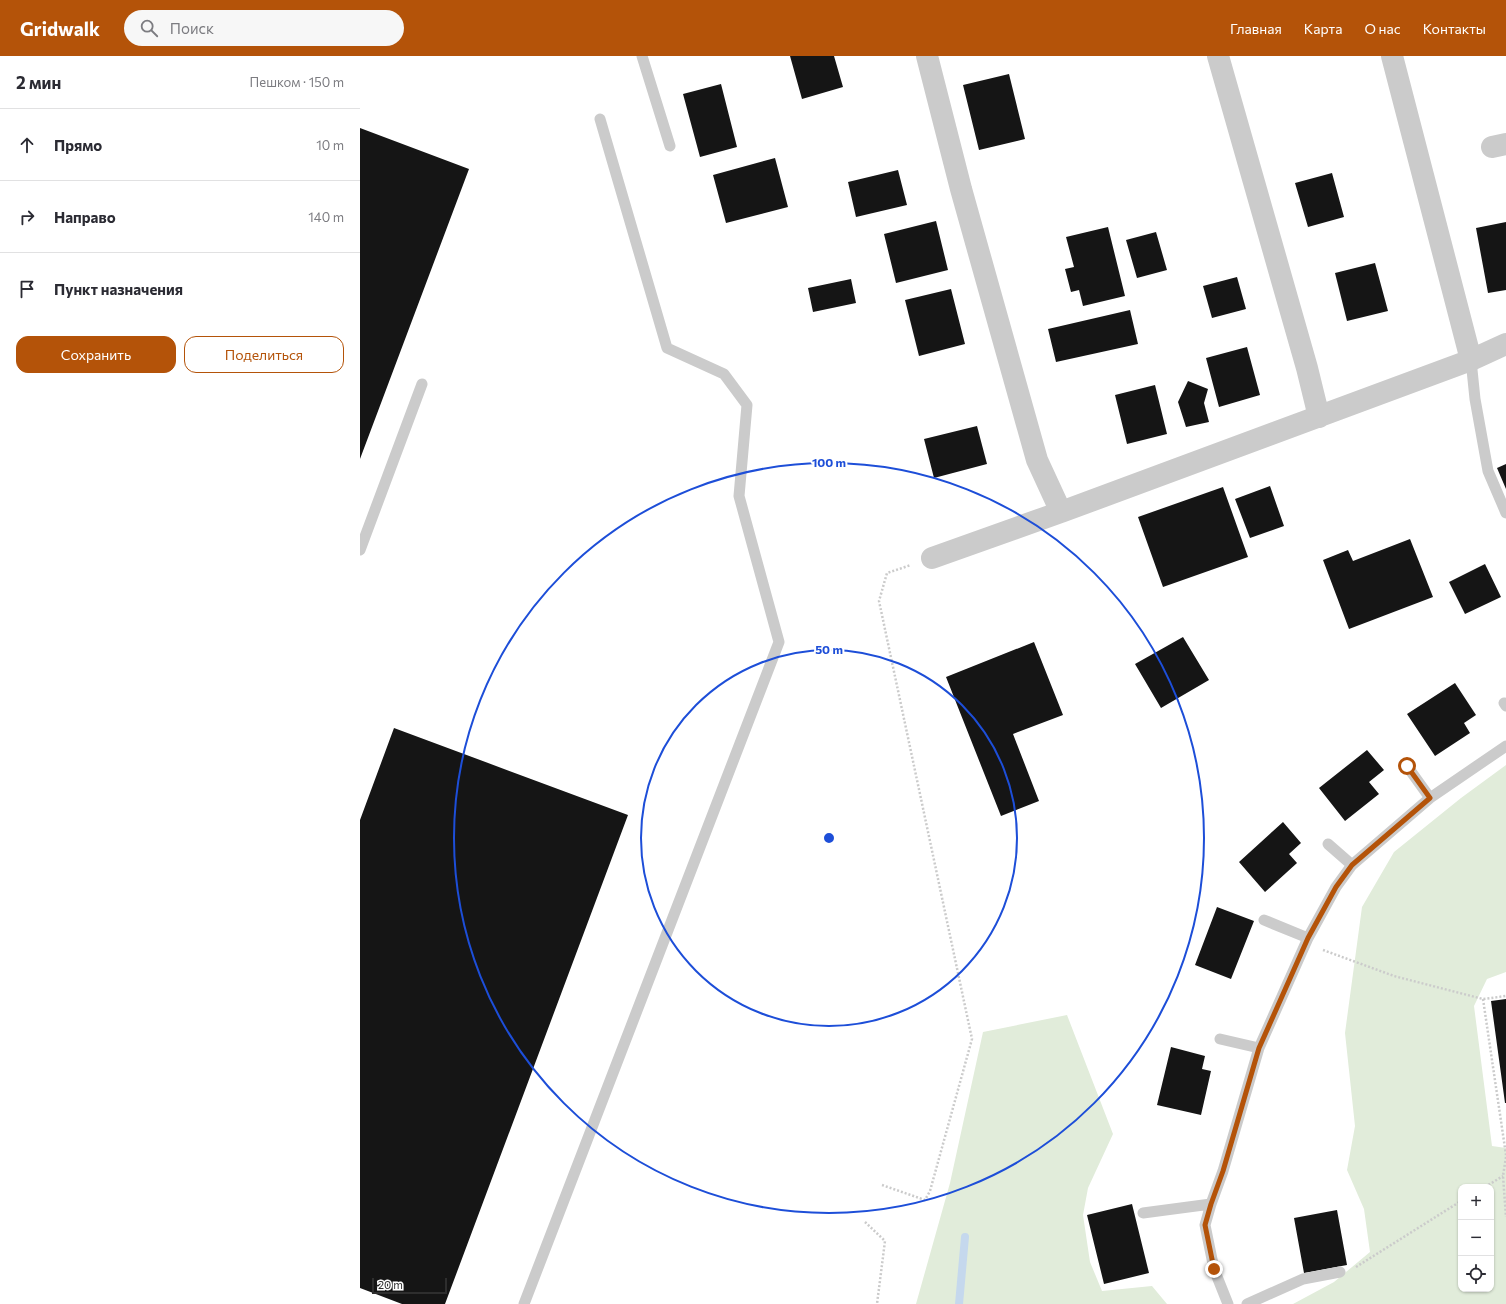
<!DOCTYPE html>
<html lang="ru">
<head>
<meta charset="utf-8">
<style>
	:root { --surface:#fff; --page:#f7f7f7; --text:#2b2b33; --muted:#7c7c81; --line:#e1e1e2; --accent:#b45309 }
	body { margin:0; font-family:Commissioner,sans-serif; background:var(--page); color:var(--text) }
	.controls { position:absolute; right:12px; bottom:12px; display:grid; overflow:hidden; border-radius:8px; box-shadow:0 1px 3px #0004 }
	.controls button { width:36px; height:36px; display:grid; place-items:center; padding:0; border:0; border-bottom:1px solid var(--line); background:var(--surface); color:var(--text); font:20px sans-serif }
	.scale { position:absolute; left:12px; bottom:10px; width:75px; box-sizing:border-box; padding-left:4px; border:2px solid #2e2e2e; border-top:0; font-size:11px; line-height:14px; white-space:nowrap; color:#2e2e2e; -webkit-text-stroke:3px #fff; paint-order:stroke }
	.stop { position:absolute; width:12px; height:12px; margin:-9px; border:3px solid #b45309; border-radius:50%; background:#fff }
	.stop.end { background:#b45309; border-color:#fff; box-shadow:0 1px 4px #0008 }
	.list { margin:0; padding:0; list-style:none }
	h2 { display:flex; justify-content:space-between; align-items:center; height:52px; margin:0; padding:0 16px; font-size:17px }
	h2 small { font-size:13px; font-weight:400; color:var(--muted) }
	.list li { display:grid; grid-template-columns:26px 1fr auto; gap:12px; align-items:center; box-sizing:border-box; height:72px; padding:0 16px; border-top:1px solid var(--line) }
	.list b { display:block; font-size:15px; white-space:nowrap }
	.list em { font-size:13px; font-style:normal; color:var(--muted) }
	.actions { display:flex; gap:8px; padding:12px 16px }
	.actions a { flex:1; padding:9px 0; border:1px solid var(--accent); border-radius:12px; text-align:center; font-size:14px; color:var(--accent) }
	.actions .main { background:var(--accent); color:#fff }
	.icon { flex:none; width:22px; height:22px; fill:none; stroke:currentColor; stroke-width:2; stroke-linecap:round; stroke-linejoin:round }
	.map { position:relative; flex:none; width:1146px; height:1248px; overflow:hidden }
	header { display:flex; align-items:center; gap:24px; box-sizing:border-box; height:56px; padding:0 20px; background:var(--accent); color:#fff }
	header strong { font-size:19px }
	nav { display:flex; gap:22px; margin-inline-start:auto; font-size:14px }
	.search { width:280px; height:36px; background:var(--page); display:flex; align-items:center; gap:10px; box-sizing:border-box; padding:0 14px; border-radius:22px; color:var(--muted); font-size:15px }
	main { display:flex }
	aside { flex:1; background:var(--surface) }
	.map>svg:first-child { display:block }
</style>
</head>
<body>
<header>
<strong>Gridwalk</strong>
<div class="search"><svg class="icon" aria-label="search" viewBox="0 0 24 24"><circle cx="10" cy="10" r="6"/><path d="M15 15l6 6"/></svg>Поиск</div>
<nav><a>Главная</a><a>Карта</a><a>О нас</a><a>Контакты</a></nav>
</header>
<main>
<aside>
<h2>2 мин<small>Пешком · 150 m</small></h2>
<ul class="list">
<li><svg class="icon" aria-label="ahead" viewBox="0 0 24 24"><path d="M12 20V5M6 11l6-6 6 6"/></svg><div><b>Прямо</b></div><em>10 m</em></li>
<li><svg class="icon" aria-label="right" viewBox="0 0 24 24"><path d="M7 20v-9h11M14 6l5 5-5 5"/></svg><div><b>Направо</b></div><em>140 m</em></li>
<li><svg class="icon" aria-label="arrive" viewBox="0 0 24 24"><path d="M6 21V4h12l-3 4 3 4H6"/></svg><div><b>Пункт назначения</b></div></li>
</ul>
<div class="actions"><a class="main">Сохранить</a><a>Поделиться</a></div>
</aside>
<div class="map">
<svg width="1146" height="1248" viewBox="0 0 1146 1248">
	<rect width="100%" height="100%" fill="#fff"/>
	<!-- green -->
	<path fill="#e1ecda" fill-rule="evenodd" d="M1146 709V916L1127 923 1114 950 1132 1090 1146 1092V1248H933L974 1226 1010 1196 1004 1153 987 1114 995 1070 985 977 1002 851 1034 796 1101 742ZM1101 1131H1131V1233H1101Z
		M707 959 753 1078 728 1132 723 1159 730 1206 742 1235 792 1230 807 1248H556L590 1127 623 976Z"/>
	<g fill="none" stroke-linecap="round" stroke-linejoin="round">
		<!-- stream -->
		<path stroke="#c5d8ed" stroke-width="8" d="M599 1248 605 1181"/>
	</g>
	<!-- building -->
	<path fill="#151515" d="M430 0H474L483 31 442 43Z
		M649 18 665 83 619 94 603 29Z
		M361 28 377 91 340 101 323 38Z
		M0 72 109 113 0 403Z
		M415 102 428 151 366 167 353 119Z
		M538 114 547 149 496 161 488 126Z
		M972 117 984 161 948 171 935 127Z
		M576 165 588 214 536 227 524 178Z
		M1146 166V234L1128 237 1116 172Z
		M748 171 765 240 723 250 719 234 711 236 705 213 714 211 706 181Z
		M796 176 807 214 777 222 766 184Z
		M1015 207 1028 255 987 265 975 217Z
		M877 221 886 253 852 262 843 230Z
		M491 223 496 247 453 256 448 232Z
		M591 233 605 288 559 300 545 244Z
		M770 254 778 288 696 306 688 273Z
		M887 291 900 339 859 351 846 302Z
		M828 325 848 333 844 347 849 366 826 371 818 346Z
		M795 329 807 378 767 388 755 339Z
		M617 370 627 408 574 422 564 383Z
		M1146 408V433L1137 412Z
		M910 430 924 470 890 482 875 443Z
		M863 431 888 501 803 531 778 461Z
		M1050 483 1073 541 989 573 963 504 988 494 993 505Z
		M1125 508 1141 541 1105 558 1089 526Z
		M823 581 849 624 801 652 775 608Z
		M674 586 703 659 653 678 679 745 641 760 586 621Z
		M1095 627 1116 659 1104 667 1110 677 1075 700 1047 658Z
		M34 672 268 759 85 1248H42L0 1232V764Z
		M1007 694 1024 714 1009 726 1019 738 985 765 959 732Z
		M923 766 941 787 929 798 937 807 905 836 879 806Z
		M857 851 894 865 871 923 835 909Z
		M1146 943V1047H1145L1131 945Z
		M811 991 845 1000 842 1013 851 1015 841 1059 797 1049Z
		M772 1148 789 1217 744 1228 727 1159Z
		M977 1154 987 1209 944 1217 934 1162Z"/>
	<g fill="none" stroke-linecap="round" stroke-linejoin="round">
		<!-- path -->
		<path stroke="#cbcbcb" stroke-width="2.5" stroke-dasharray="2 2" stroke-linecap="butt" d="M963 894 1034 920 1123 943 1146 940
			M1123 943 1146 1099
			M1146 1101 1143 1120 1146 1161
			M522 1129 565 1144 570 1135 612 983 519 545 527 517 551 509
			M1125 1131 1143 1120
			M505 1166 525 1185 517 1248
			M996 1211 1101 1145"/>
		<!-- lane -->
		<path stroke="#cbcbcb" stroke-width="11" d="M282 0 310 90
			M1111 304 1115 343 1128 415 1146 457
			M0 494 62 328
			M1144 647 1146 650
			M1047 710 1070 742
			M968 788 992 809
			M904 864 948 882
			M860 983 899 992
			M783 1157 851 1148
			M164 1248 419 586 379 440 387 349 364 318 307 292 240 63
			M868 1248 854 1213 845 1169 851 1148 863 1115 899 992 948 882 976 831 992 809 1070 742 1146 690
			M887 1248 943 1223 980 1216"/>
		<!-- street -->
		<path stroke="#cbcbcb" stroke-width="22" d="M567 0 601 133 677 404 701 456 1111 304 1146 288
			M858 0 947 312 959 361
			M1032 0 1111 304
			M1132 91 1146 88
			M572 502 701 456"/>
	</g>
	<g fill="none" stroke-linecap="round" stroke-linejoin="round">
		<!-- route -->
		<path stroke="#b45309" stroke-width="5" d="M854 1213 845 1169 851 1148 863 1115 899 992 948 882 976 831 992 809 1070 742 1047 710"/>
	</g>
	<!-- distance rings -->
	<g fill="none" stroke="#1d4ed8" stroke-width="2">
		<circle cx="469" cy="782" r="188"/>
		<circle cx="469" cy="782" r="375"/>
	</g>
	<circle cx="469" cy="782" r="6" fill="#1d4ed8" stroke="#fff" stroke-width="2"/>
	<g font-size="12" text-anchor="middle" font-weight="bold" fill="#1d4ed8" stroke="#fff" stroke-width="4" stroke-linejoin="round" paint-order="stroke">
		<text x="469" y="411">100 m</text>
		<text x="469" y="598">50 m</text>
	</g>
</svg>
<div class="controls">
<button>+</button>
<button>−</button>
<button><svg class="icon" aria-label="locate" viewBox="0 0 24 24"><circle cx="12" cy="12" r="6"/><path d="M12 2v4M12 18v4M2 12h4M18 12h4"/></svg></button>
</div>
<div class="scale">20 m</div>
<div class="stop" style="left:1047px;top:710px"></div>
<div class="stop end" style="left:854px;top:1213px"></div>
</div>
</main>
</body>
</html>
